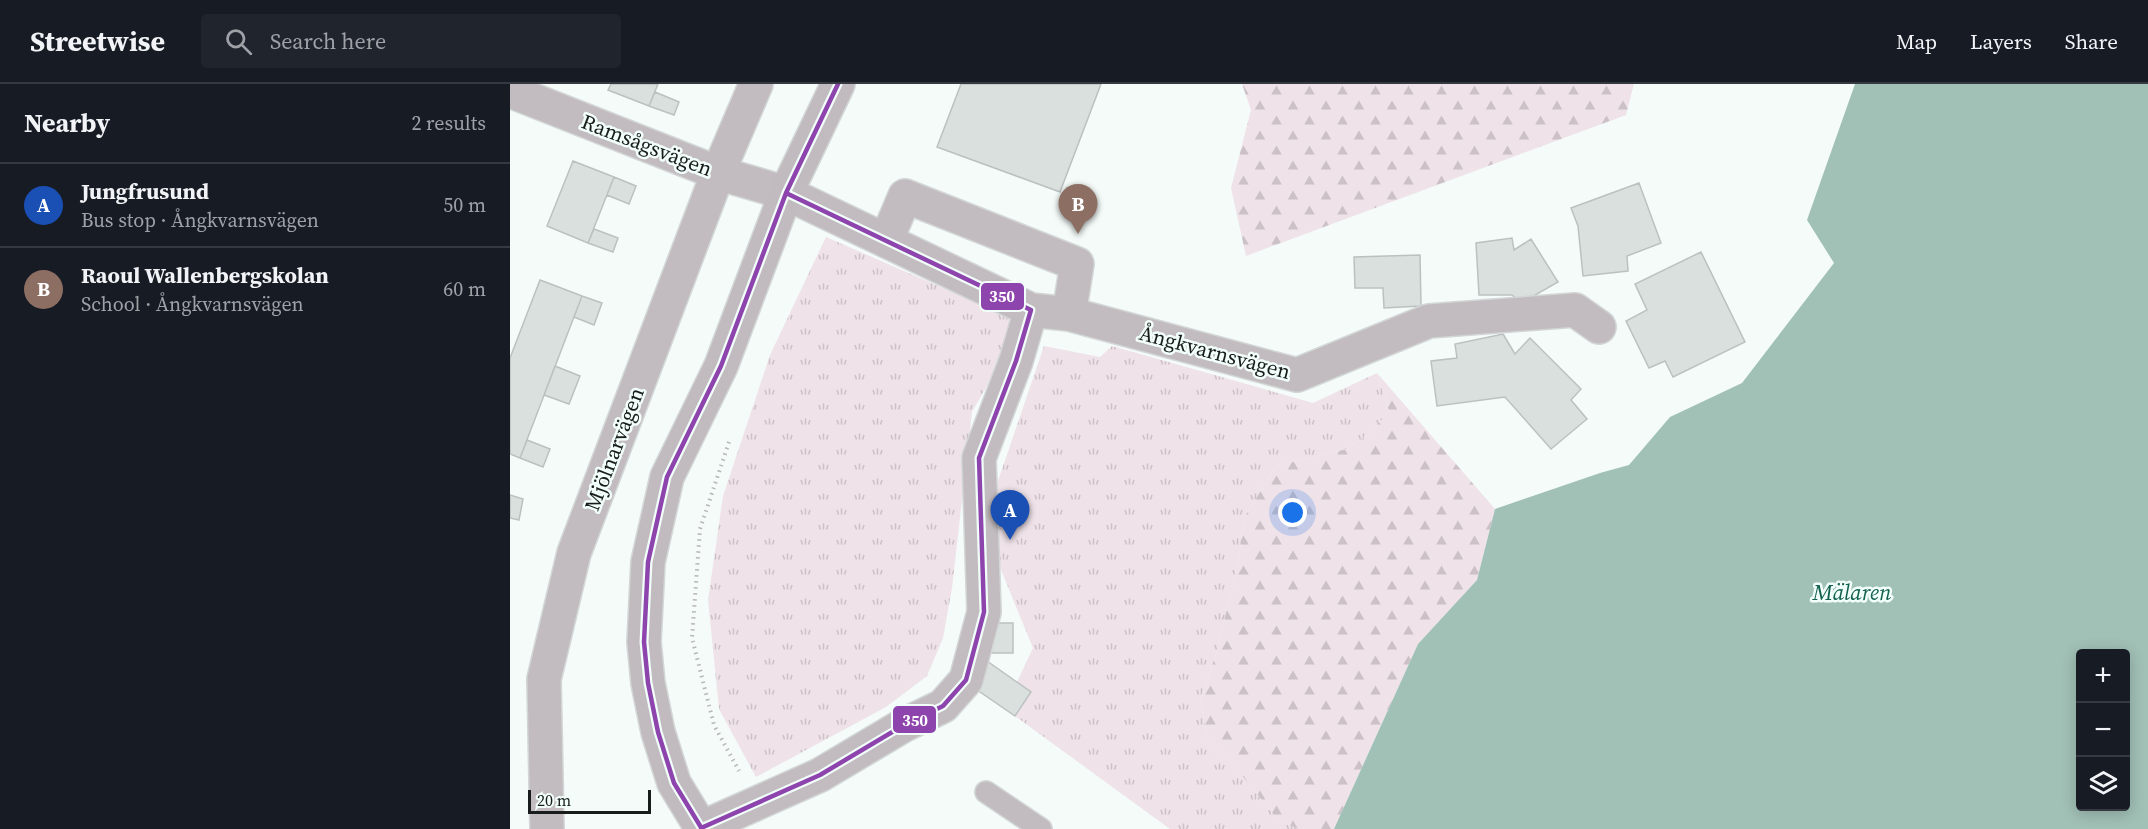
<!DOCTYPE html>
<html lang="en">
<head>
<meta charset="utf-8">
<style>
	:root { --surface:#171b24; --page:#20242c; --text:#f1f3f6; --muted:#9ea1a6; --line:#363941; --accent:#2563eb }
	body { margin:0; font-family:"Source Serif 4",serif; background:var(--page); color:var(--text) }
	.controls { position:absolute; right:18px; bottom:18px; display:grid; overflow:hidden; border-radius:6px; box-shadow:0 3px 15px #0003 }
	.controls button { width:54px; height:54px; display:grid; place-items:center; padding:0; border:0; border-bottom:2px solid var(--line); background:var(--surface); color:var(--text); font:30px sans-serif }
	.scale { position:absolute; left:18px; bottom:15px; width:123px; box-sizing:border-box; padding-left:6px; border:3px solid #181c1b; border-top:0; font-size:16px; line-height:21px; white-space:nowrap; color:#181c1b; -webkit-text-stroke:4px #f1fefa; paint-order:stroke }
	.you { position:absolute; left:783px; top:429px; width:21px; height:21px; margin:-15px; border:4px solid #fff; border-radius:50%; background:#1a73e8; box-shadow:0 0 0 9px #1a73e833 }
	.badge { display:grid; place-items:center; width:39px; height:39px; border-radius:50%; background:var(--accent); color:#fff; font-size:20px; font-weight:700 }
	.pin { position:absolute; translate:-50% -50px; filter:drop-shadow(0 2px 3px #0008) }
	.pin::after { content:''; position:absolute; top:32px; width:21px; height:18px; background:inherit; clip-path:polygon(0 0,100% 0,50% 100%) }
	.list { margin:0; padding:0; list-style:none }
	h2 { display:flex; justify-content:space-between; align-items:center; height:78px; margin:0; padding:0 24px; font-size:26px }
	h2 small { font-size:20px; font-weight:400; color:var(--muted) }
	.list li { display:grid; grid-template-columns:39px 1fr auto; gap:18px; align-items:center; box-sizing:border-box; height:84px; padding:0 24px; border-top:2px solid var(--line) }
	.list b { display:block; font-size:22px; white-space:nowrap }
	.list p { margin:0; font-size:20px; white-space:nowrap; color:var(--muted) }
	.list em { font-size:20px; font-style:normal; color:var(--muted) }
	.icon { flex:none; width:33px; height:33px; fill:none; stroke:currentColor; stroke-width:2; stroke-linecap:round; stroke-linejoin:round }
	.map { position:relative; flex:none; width:1638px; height:745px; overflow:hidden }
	header { display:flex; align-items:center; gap:36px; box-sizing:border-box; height:84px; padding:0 30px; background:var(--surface); border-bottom:2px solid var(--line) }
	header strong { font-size:28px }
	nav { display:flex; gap:33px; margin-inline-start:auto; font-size:21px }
	.search { width:420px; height:54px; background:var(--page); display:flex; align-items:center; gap:15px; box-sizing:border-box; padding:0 21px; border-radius:6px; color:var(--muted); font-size:22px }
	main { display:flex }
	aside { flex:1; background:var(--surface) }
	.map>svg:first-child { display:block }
</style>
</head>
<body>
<header>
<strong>Streetwise</strong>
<div class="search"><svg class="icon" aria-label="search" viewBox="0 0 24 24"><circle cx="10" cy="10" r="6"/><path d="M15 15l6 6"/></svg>Search here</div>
<nav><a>Map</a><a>Layers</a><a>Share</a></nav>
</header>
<main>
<aside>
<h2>Nearby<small>2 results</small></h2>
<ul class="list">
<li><span class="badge" style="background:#1a4fb4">A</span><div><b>Jungfrusund</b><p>Bus stop · Ångkvarnsvägen</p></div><em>50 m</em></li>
<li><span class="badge" style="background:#8d6e63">B</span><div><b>Raoul Wallenbergskolan</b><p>School · Ångkvarnsvägen</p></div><em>60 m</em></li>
</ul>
</aside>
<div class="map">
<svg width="1638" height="745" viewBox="0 0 1638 745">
	<defs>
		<pattern id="grass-tufts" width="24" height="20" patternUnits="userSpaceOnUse" patternTransform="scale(1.5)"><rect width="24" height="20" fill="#efe2e9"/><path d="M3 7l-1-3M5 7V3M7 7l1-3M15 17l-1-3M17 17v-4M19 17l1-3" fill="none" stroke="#ccc1c7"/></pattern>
		<pattern id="forest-firs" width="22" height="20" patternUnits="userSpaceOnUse" patternTransform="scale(1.5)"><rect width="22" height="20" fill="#efe2e9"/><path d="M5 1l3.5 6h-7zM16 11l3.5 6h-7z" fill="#ccc1c7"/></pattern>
	</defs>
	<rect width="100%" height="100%" fill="#f4fbf9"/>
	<!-- grass -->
	<path fill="url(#grass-tufts)" d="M316 153 502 234 500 261 462 328 442 504 433 554 417 592 376 623 246 693 209 625 198 516 213 412 260 271Z
		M534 262 590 273 602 262 803 319 867 289 879 327 862 348 837 365 766 382 734 434 728 479 706 570 690 616 698 655 725 683 768 736 788 745H660L505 632 521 608 507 598 523 564 489 481 488 397Z"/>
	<!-- forest -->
	<path fill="url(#forest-firs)" d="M732 0H1124L1116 31 736 172 721 104 741 26Z
		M867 289 985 425 967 496 908 560 824 745H788L768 736 725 683 698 655 690 616 706 570 728 479 734 434 766 382 837 365 862 348 879 327Z"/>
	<!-- water -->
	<path fill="#a1c0b6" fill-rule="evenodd" d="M1345 0H1638V745H824L908 560 967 496 985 425 1090 389 1119 381 1160 333 1232 299 1324 179 1297 136ZM1570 570H1616V722H1570Z"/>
	<!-- building -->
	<path fill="#dae0de" stroke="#bcc1c0" stroke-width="1.5" d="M101 0H148L139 22 98 6Z
		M451 0H591L550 108 427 63Z
		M145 8 169 18 164 31 139 22Z
		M63 77 104 93 78 159 37 142Z
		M104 93 126 102 119 120 97 111Z
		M1129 99 1151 159 1117 172 1118 187 1073 192 1068 142 1061 124Z
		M84 145 108 154 103 168 78 159Z
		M1002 154 1004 166 1021 155 1048 198 1011 219 1002 211H969L966 159Z
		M1191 168 1235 258 1163 293 1155 277 1139 284 1116 237 1137 226 1125 200Z
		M910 171 911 222 874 224 873 204H845L844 173Z
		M30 196 72 212 10 374 0 370V274Z
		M72 212 92 219 84 241 64 233Z
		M993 250 1005 270 1020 254 1071 305 1061 316 1077 335 1041 365 995 313 927 322 921 277 947 274 945 260Z
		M45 282 70 292 59 320 34 311Z
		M17 356 40 365 33 383 10 374Z
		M0 411 13 415 9 436 0 434Z
		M478 539H503V569H478Z
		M477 577 521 608 505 632 460 601Z"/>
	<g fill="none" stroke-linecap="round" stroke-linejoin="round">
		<defs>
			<path id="service" d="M476 708 531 745"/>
			<path id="minor" d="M0 7 208 89 276 109 521 226 559 230 787 291 919 237 1065 226 1089 243
				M376 157 395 112 567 180 559 230
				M37 745 34 595 64 469 208 89 246 0
				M189 745 310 691 394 641 433 622 456 596 474 528 469 374 506 277 521 226"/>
			<path id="secondary" d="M192 745 164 699 148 648 138 599 134 558 138 478 157 393 211 282 276 109 328 0"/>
		</defs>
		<!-- service casing -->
		<use href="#service" stroke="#d2d6d5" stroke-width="24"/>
		<!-- minor casing -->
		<use href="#minor" stroke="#d2d6d5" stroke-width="36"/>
		<!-- secondary casing -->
		<use href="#secondary" stroke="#d2d6d5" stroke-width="36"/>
		<!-- path -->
		<path stroke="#b8b6b8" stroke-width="4" stroke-dasharray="1.5 4.5" stroke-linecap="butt" d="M219 358 190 445 182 554 204 641 229 687"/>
		<!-- service -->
		<use href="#service" stroke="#c2bbbf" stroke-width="21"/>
		<!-- minor -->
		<use href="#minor" stroke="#c2bbbf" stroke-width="33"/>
		<!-- secondary -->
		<use href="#secondary" stroke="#c1babe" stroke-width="33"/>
		<defs>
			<path id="bus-1" d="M191 744 310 691 394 641 433 622 456 596 474 528 469 374 506 277 521 226 276 109
				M192 745 164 699 148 648 138 599 134 558 138 478 157 393 211 282 276 109 328 0"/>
		</defs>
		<!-- bus-1 casing -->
		<use href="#bus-1" stroke="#f1fefa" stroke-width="9"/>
		<!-- bus-1 -->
		<use href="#bus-1" stroke="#8e44ad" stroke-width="4.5"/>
	</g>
	<g text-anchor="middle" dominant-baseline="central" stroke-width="5" stroke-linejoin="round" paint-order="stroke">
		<!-- street labels -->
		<g font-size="21" fill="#181c1b" stroke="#f1fefa">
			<text transform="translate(137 61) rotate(21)">Ramsågsvägen</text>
			<text transform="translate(705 268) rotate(15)">Ångkvarnsvägen</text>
			<text transform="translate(104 365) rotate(-69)">Mjölnarvägen</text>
		</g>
		<!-- water labels -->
		<g font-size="22" font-style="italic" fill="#136250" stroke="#f1fefa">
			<text x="1342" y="508">Mälaren</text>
		</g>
	</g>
	<g stroke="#f1fefa" stroke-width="2">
		<rect x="470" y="198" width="45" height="29" rx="6" fill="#8e44ad"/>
		<rect x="382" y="621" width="45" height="29" rx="6" fill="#8e44ad"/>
	</g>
	<g font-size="16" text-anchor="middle" font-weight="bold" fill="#fff">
		<text x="492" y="218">350</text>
		<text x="405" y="642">350</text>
	</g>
</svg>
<div class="controls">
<button>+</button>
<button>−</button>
<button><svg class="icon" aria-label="layers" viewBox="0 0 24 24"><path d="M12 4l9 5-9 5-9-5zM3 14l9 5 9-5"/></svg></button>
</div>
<div class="scale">20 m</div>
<div class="you"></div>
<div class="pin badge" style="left:500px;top:456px;background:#1a4fb4">A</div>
<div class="pin badge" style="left:568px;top:150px;background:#8d6e63">B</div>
</div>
</main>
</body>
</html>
